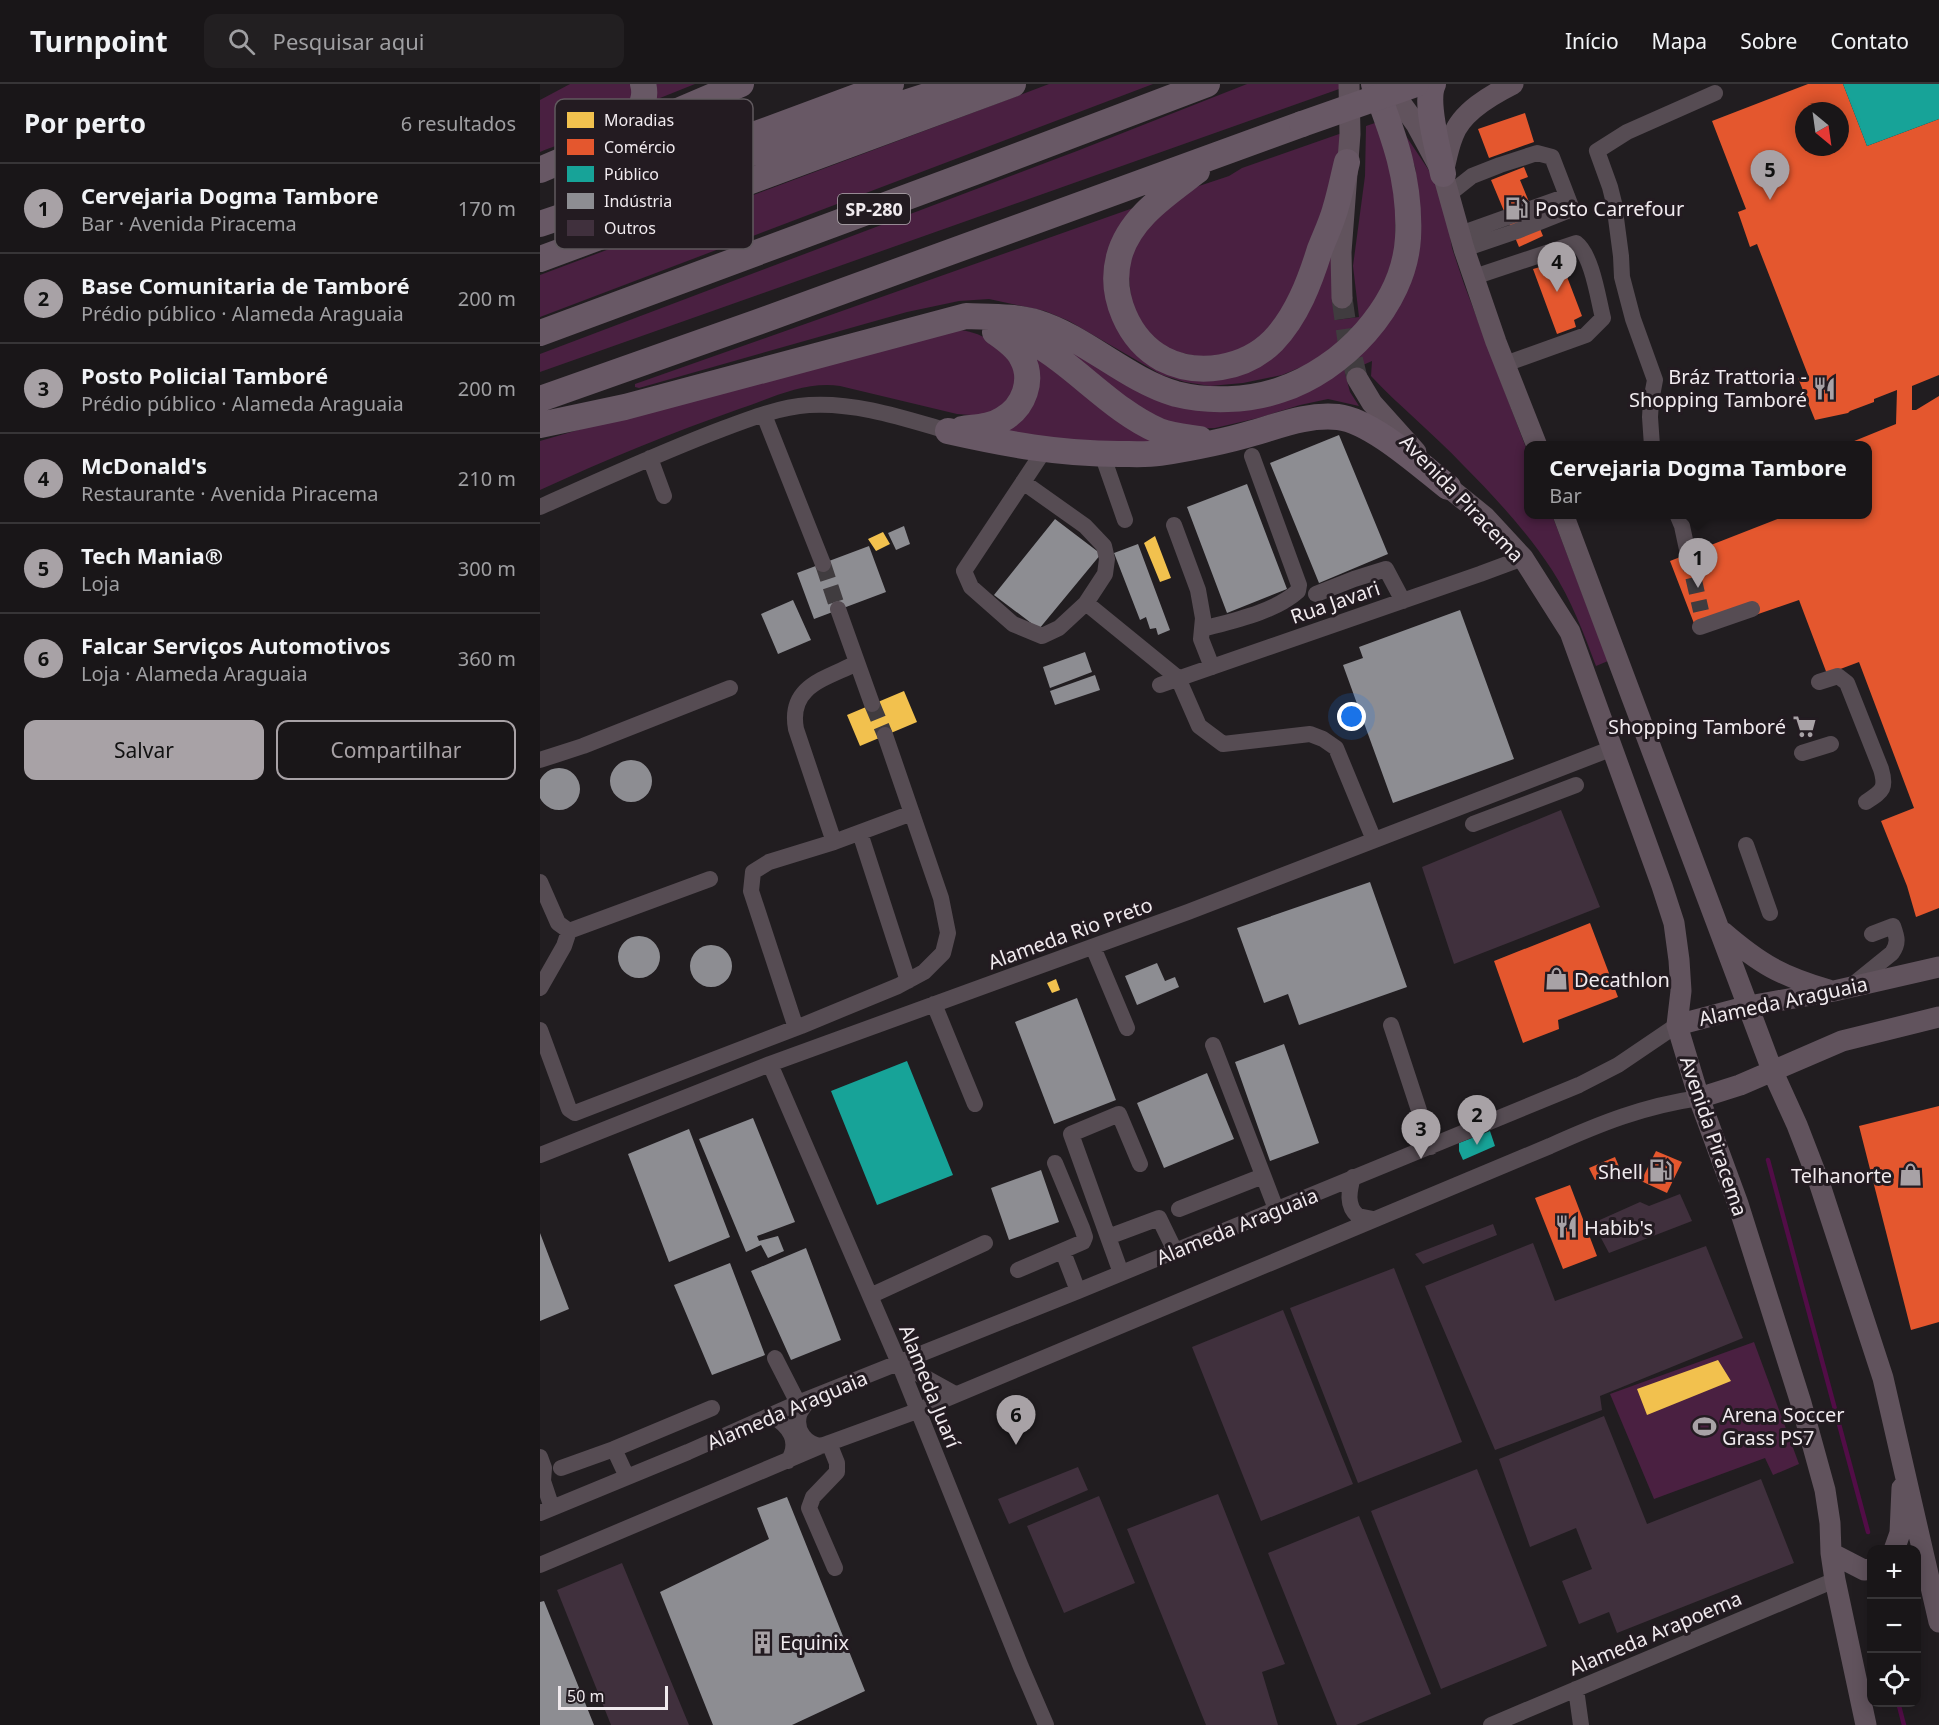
<!DOCTYPE html>
<html lang="pt">
<head>
<meta charset="utf-8">
<style>
	:root { --surface:#191618; --page:#221f21; --text:#f1f3f6; --muted:#9f9fa2; --line:#373537; --accent:#a8a2a6 }
	body { margin:0; font-family:"Noto Sans",sans-serif; background:var(--page); color:var(--text) }
	.controls { position:absolute; right:18px; bottom:18px; display:grid; overflow:hidden; border-radius:12px; box-shadow:0 3px 15px #0003 }
	.controls button { width:54px; height:54px; display:grid; place-items:center; padding:0; border:0; border-bottom:2px solid var(--line); background:var(--surface); color:var(--text); font:30px sans-serif }
	.compass { position:absolute; left:1255px; top:18px; width:54px; height:54px; border-radius:50%; background:var(--surface); box-shadow:0 3px 15px #0003; rotate:151deg }
	.scale { position:absolute; left:18px; bottom:15px; width:110px; box-sizing:border-box; padding-left:6px; border:3px solid #f0eaee; border-top:0; font-size:16px; line-height:21px; white-space:nowrap; color:#f0eaee; -webkit-text-stroke:4px #231b21; paint-order:stroke }
	.you { position:absolute; left:812px; top:633px; width:21px; height:21px; margin:-15px; border:4px solid #fff; border-radius:50%; background:#1a73e8; box-shadow:0 0 0 9px #1a73e833 }
	.badge { display:grid; place-items:center; width:39px; height:39px; border-radius:50%; background:var(--accent); color:#111; font-size:20px; font-weight:700 }
	.pin { position:absolute; translate:-50% -50px; filter:drop-shadow(0 2px 3px #0008) }
	.pin::after { content:''; position:absolute; top:32px; width:21px; height:18px; background:inherit; clip-path:polygon(0 0,100% 0,50% 100%) }
	.popup { position:absolute; left:984px; top:357px; width:348px; height:78px; box-sizing:border-box; display:grid; place-content:center; border-radius:12px; background:var(--surface); filter:drop-shadow(0 2px 4px #0005); font-size:20px; white-space:nowrap; color:var(--muted) }
	.popup b { font-size:22px; color:var(--text) }
	.popup::after { content:''; position:absolute; left:50%; top:100%; margin-left:-12px; border:12px solid transparent; border-top-color:var(--surface) }
	.list { margin:0; padding:0; list-style:none }
	h2 { display:flex; justify-content:space-between; align-items:center; height:78px; margin:0; padding:0 24px; font-size:26px }
	h2 small { font-size:20px; font-weight:400; color:var(--muted) }
	.list li { display:grid; grid-template-columns:39px 1fr auto; gap:18px; align-items:center; box-sizing:border-box; height:90px; padding:0 24px; border-top:2px solid var(--line) }
	.list b { display:block; font-size:22px; white-space:nowrap }
	.list p { margin:0; font-size:20px; white-space:nowrap; color:var(--muted) }
	.list em { font-size:20px; font-style:normal; color:var(--muted) }
	.actions { display:flex; gap:12px; padding:18px 24px }
	.actions a { flex:1; padding:14px 0; border:2px solid var(--accent); border-radius:12px; text-align:center; font-size:21px; color:var(--accent) }
	.actions .main { background:var(--accent); color:#111 }
	.icon { flex:none; width:33px; height:33px; fill:none; stroke:currentColor; stroke-width:2; stroke-linecap:round; stroke-linejoin:round }
	.map { position:relative; flex:none; width:1399px; height:1641px; overflow:hidden }
	header { display:flex; align-items:center; gap:36px; box-sizing:border-box; height:84px; padding:0 30px; background:var(--surface); border-bottom:2px solid var(--line) }
	header strong { font-size:28px }
	nav { display:flex; gap:33px; margin-inline-start:auto; font-size:21px }
	.search { width:420px; height:54px; background:var(--page); display:flex; align-items:center; gap:15px; box-sizing:border-box; padding:0 21px; border-radius:12px; color:var(--muted); font-size:22px }
	main { display:flex }
	aside { flex:1; background:var(--surface) }
	.map>svg:first-child { display:block }
</style>
</head>
<body>
<header>
<strong>Turnpoint</strong>
<div class="search"><svg class="icon" aria-label="search" viewBox="0 0 24 24"><circle cx="10" cy="10" r="6"/><path d="M15 15l6 6"/></svg>Pesquisar aqui</div>
<nav><a>Início</a><a>Mapa</a><a>Sobre</a><a>Contato</a></nav>
</header>
<main>
<aside>
<h2>Por perto<small>6 resultados</small></h2>
<ul class="list">
<li><span class="badge">1</span><div><b>Cervejaria Dogma Tambore</b><p>Bar · Avenida Piracema</p></div><em>170 m</em></li>
<li><span class="badge">2</span><div><b>Base Comunitaria de Tamboré</b><p>Prédio público · Alameda Araguaia</p></div><em>200 m</em></li>
<li><span class="badge">3</span><div><b>Posto Policial Tamboré</b><p>Prédio público · Alameda Araguaia</p></div><em>200 m</em></li>
<li><span class="badge">4</span><div><b>McDonald's</b><p>Restaurante · Avenida Piracema</p></div><em>210 m</em></li>
<li><span class="badge">5</span><div><b>Tech Mania®</b><p>Loja</p></div><em>300 m</em></li>
<li><span class="badge">6</span><div><b>Falcar Serviços Automotivos</b><p>Loja · Alameda Araguaia</p></div><em>360 m</em></li>
</ul>
<div class="actions"><a class="main">Salvar</a><a>Compartilhar</a></div>
</aside>
<div class="map">
<svg width="1399" height="1641" viewBox="0 0 1399 1641">
	<rect width="100%" height="100%" fill="#211d20"/>
	<!-- green -->
	<path fill="#4a2041" d="M30 0H92C92 4 93 10 92 14 87 36 20 60 0 68V16Z
		M115 0H155L115 16Z
		M509 0H613L0 233V191Z
		M707 0H801L802 4 0 288V270L537 67Z
		M841 37 856 84 855 169 839 213 814 246 773 278 742 291 703 299 670 302 645 298 622 291 529 237 505 227 449 215 419 217 367 228 99 304 95 303V300L596 123 580 149 595 258 696 288 791 170 796 236 819 233 813 182 825 92 826 42Z
		M860 43 902 106 912 164 924 200 988 369V430L1012 431 1068 577 1056 582C1044 550 1031 515 1012 486 987 448 955 413 923 381 894 350 860 323 831 292L832 277 805 289 810 308 819 322 788 315 760 321 718 334 675 344 650 345 599 330 519 260 688 320 823 265 879 117 875 83Z
		M802 49 799 81 779 152 732 248 677 277 625 265 607 249 592 224 587 172 598 150 653 104 689 92 702 84Z
		M402 244C439 247 446 252 475 274L478 313 444 332 417 330 300 302C265 297 232 314 199 325 131 349 65 376 0 406V357L388 245Z
		M490 269 628 357 597 360 468 351 469 342Z
		M1214 1258 1259 1380 1233 1391 1225 1374 1114 1415 1070 1310Z"/>
	<!-- homes -->
	<path fill="#f2c14e" d="M343 448 350 460 336 467 328 455Z
		M615 452 631 494 620 498 604 459Z
		M364 607 377 638 320 662 307 631Z
		M516 895 520 906 512 909 507 899Z
		M1178 1276 1191 1297 1107 1331 1097 1305Z"/>
	<!-- shops -->
	<path fill="#e4572e" fill-rule="evenodd" d="M1268 0H1303L1327 62 1399 35V291L1372 302V326H1376L1399 312V824L1376 833 1367 802 1341 737 1374 724 1319 578 1287 590 1259 516 1169 547 1155 542 1130 477 1250 430H1328V362H1302L1356 340 1357 306 1334 315V318L1310 327 1308 329 1275 336 1258 294 1268 291 1217 160 1210 163 1198 128 1206 125 1172 37ZM1264 27H1300V63H1264Z
		M985 29 994 58 949 74 938 45Z
		M984 83 988 93 980 96 1003 152 979 163 951 96Z
		M1021 177 1042 232 1034 236 1036 243 1017 250 993 185Z
		M1050 839 1078 913 1018 936 1019 945 983 959 954 877Z
		M1399 1022V1238L1371 1246 1319 1042Z
		M1116 1067 1142 1078 1127 1109 1101 1097Z
		M1075 1073 1080 1085 1055 1096 1049 1084Z
		M1030 1101 1057 1172 1023 1185 995 1114Z"/>
	<!-- public -->
	<path fill="#17a398" d="M1303 0H1399V35L1327 62Z
		M367 977 413 1091 337 1121 291 1007Z
		M950 1047 955 1062 923 1076 919 1067V1059Z"/>
	<!-- industry -->
	<path fill="#8d8d92" d="M799 351 848 470 779 499 730 379Z
		M707 400 747 505 687 529 647 423Z
		M515 435 561 470 499 545 454 511Z
		M364 442 370 460 356 466 348 449Z
		M598 460 630 546 618 551 616 544 610 545 606 533 600 536 574 469Z
		M329 462 346 508 274 535 257 489Z
		M253 516 271 556 238 570 221 530Z
		M920 526 974 675 853 719 803 581 823 574 819 563Z
		M545 568 552 588 510 604 503 583Z
		M555 591 560 606 515 621 510 607Z
		M70 697a21 21 0 1 1 42 0a21 21 0 1 1-42 0Z
		M-2 705a21 21 0 1 1 42 0a21 21 0 1 1-42 0Z
		M830 798 867 903 759 941 748 910 724 919 697 844Z
		M78 873a21 21 0 1 1 42 0a21 21 0 1 1-42 0Z
		M150 882a21 21 0 1 1 42 0a21 21 0 1 1-42 0Z
		M617 879 625 897 635 893 639 903 597 921 585 892Z
		M537 914 576 1016 514 1040 475 938Z
		M744 960 779 1059 730 1077 695 978Z
		M667 989 694 1055 624 1084 597 1019Z
		M213 1034 255 1138 217 1152 219 1157 238 1152 244 1167 228 1174 221 1161 206 1168 159 1055Z
		M149 1045 190 1153 129 1178 88 1070Z
		M501 1086 519 1138 469 1156 451 1104Z
		M0 1149 29 1225 0 1237Z
		M266 1164 301 1256 251 1276 211 1187Z
		M190 1179 225 1271 172 1291 134 1201Z
		M247 1413 325 1607 252 1641H173L120 1508 229 1455 217 1424Z
		M4 1517 54 1641H0V1518Z"/>
	<g fill="none" stroke-linecap="round" stroke-linejoin="round">
		<!-- stream -->
		<path stroke="#520d47" stroke-width="4.5" d="M1228 1076 1328 1448
			M1358 1618 1364 1641"/>
	</g>
	<!-- building -->
	<path fill="#40303d" d="M1021 726 1060 823 914 880 882 783Z
		M1140 1110 1152 1137 1069 1169 1053 1139 1100 1118 1109 1122Z
		M953 1140 957 1151 883 1180 875 1170Z
		M993 1159 1015 1217 1166 1162 1203 1254 1060 1312 1062 1326 955 1366 885 1202Z
		M854 1184 922 1358 818 1399 750 1224Z
		M743 1226 813 1400 721 1437 652 1263Z
		M1064 1332 1107 1440 1221 1395 1254 1479 1077 1549 1069 1528 1039 1540 1022 1497 1052 1485 1036 1444 990 1463 959 1375Z
		M538 1383 548 1406 469 1440 458 1415Z
		M937 1385 1007 1562 901 1605 831 1427Z
		M678 1410 745 1580 722 1588 738 1641H666L587 1445Z
		M559 1412 595 1499 524 1529 487 1442Z
		M819 1432 891 1610 816 1641H797L728 1469Z
		M82 1479 149 1641H71L17 1506Z"/>
	<g fill="none" stroke-linecap="round" stroke-linejoin="round">
		<!-- minor-tunnel -->
		<path stroke="#403c3f" stroke-width="16" stroke-dasharray="16 8" stroke-linecap="butt" d="M1148 470 1161 527
			M283 480 298 525
			M332 620 345 651"/>
		<!-- major-tunnel -->
		<path stroke="#403c3f" stroke-width="21" stroke-dasharray="21 10" stroke-linecap="butt" d="M802 214 808 257 817 294"/>
		<!-- minor -->
		<path stroke="#564c53" stroke-width="16" d="M908 111 932 92 960 81 997 69 1012 73 1032 125 977 147 924 165
			M920 150 1027 112
			M934 193 1036 159C1052 171 1058 214 1063 234L1046 251 965 280
			M224 331 283 480
			M1112 362 1110 333 1111 317 1115 296 1093 235 1082 193 1081 172 1074 119 1070 103 1057 67 1087 48 1175 9
			M505 365 424 487 431 503 473 540 502 552 519 544 546 519 638 594 659 642 683 660 770 650 783 655 796 664 834 756
			M562 370 585 436
			M110 374 124 412
			M483 398 545 442 564 462 567 475 565 490 546 519
			M0 423C58 397 117 370 177 347 206 336 238 323 269 321 316 318 363 334 408 347
			M1137 430 1142 442 1148 470
			M634 441 658 506 663 534 661 555 672 583
			M776 510 814 495 846 485 863 517
			M298 525 332 620
			M1160 543 1212 525
			M662 545C692 537 735 528 758 507L759 501 712 372
			M1279 598 1298 592 1307 599 1341 685C1347 705 1342 707 1326 718
			M620 601 940 490 983 474
			M1262 669 1291 660
			M0 676 43 662 190 604
			M933 740 1036 701
			M320 749 368 897
			M294 758 256 645C248 602 285 595 317 579
			M1206 761 1230 829
			M0 798 18 839 29 847 24 862 0 904
			M29 847 170 795
			M553 863 587 944
			M1310 903 1352 869C1359 859 1357 853 1353 842L1332 850
			M394 920 435 1020
			M851 941 891 1063
			M256 944 211 807 213 788 229 778 294 758 372 729
			M0 946 29 1025 35 1029 261 942 358 902 384 888 403 869 408 849 401 814 345 651
			M673 961 736 1125
			M230 980 359 1279 481 1583 506 1641
			M0 1071 230 980 648 828 1073 664
			M813 1093C809 1107 806 1122 818 1132L833 1135
			M639 1125 723 1092
			M568 1153 531 1050 579 1030 600 1080
			M523 1168 538 1207
			M478 1186 543 1158 545 1153 542 1144 515 1079
			M581 1189 568 1153 619 1134 635 1167
			M330 1212 445 1159
			M235 1274 258 1319
			M359 1279 415 1310
			M270 1315C266 1320 261 1325 259 1331 255 1347 266 1360 281 1362
			M231 1331C249 1342 261 1357 248 1377
			M289 1359 297 1379V1388L273 1413 269 1424 295 1484
			M0 1373 4 1384 3 1397 12 1424
			M21 1384 74 1365
			M87 1393 74 1365 172 1324
			M0 1429 148 1368 258 1319 538 1207 1039 1001 1078 981 1137 941
			M0 1481 281 1362 377 1327 1010 1062C1061 1039 1104 1022 1159 1014
			M1036 1605 1041 1641
			M951 1641 1295 1496"/>
		<!-- major -->
		<path stroke="#61535d" stroke-width="21" d="M847 0 876 40 903 90 924 165 956 258 997 362
			M903 89C906 77 908 64 913 52 921 28 951 11 973 0
			M802 214 801 168 810 50 809 0
			M817 294 832 319 876 368
			M897 391 908 403 945 433 983 474 1030 548 1122 802 1134 839 1139 876 1141 907 1137 941 1159 1014 1198 1120 1261 1319 1285 1406 1290 1439 1291 1469 1295 1496 1326 1641
			M1023 430 1232 986 1257 1041 1279 1098 1343 1294 1399 1538
			M1183 848C1220 880 1241 892 1289 906
			M1137 941 1209 922 1294 907 1399 883
			M1159 1014 1200 1001 1302 957 1399 933
			M1354 1466 1360 1449 1362 1404
			M1291 1469 1324 1486 1332 1485"/>
		<!-- highway -->
		<path stroke="#685865" stroke-width="26" d="M893 0C884 19 899 68 903 90
			M79 47C93 36 109 20 103 0
			M216 50 351 0
			M0 86 201 0
			M657 87C627 110 589 134 579 173 569 211 588 256 623 275 658 293 705 285 733 257 757 232 770 197 780 165 785 152 791 140 795 126 800 110 803 94 807 78
			M0 140 277 47 424 0
			M0 175 473 0
			M461 239C481 250 502 262 520 276 552 300 582 331 619 347 631 352 646 353 660 355
			M0 249 440 86 667 0
			M0 315 218 238 762 40
			M0 341 85 323 426 232C450 233 476 232 498 239 546 254 587 296 636 310 668 318 708 317 740 306 802 286 864 222 868 154 871 97 854 52 834 0
			M422 345C436 343 451 343 463 335 484 323 494 296 482 274 477 263 465 255 455 248
			M408 347C466 360 519 370 579 370 592 370 607 371 620 369 651 364 683 358 713 349 741 341 768 330 798 333 832 337 881 382 908 403"/>
		<!-- highway-bridge -->
		<path stroke="#685865" stroke-width="26" d="M762 40 876 0"/>
	</g>
	<!-- icons -->
	<defs>
		<symbol id="fuel-bare" viewBox="-9 -9 18 18"><path d="M-5.5-6h7V0h2V4h1.3V-2.5L3-4.5l.8-.8L6-3V5H2.5V1h-1V6h-7ZM-4.2-4.7v3.2H.2V-4.7Z" fill="#a8a2a6" stroke="#231b21" stroke-width="2.5" paint-order="stroke"/></symbol>
		<symbol id="restaurant-bare" viewBox="-9 -9 18 18"><path d="M-5-6h1v4h1v-4h1v4h1v-4h1v5L-1.5 .5V6h-2V.5L-5-1ZM5-6V6H3V1.5H1.5Q1.5-4 5-6Z" fill="#a8a2a6" stroke="#231b21" stroke-width="2.5" paint-order="stroke"/></symbol>
		<symbol id="supermarket-bare" viewBox="-9 -9 18 18"><path d="M-6-5.5h2.5l.6 2H6L4.5 2H-2.5L-4.4-4H-6ZM-1.5 3.2a1.3 1.3 0 1 0 .1 0ZM3 3.2a1.3 1.3 0 1 0 .1 0Z" fill="#a8a2a6" stroke="#231b21" stroke-width="2.5" paint-order="stroke"/></symbol>
		<symbol id="shop-bare" viewBox="-9 -9 18 18"><path d="M-5-2.5h2.3a2.7 3.5 0 0 1 5.4 0H5L5.5 6h-11ZM-1.5-2.5h3a1.5 2.3 0 0 0-3 0Z" fill="#a8a2a6" stroke="#231b21" stroke-width="2.5" paint-order="stroke"/></symbol>
		<symbol id="stadium-bare" viewBox="-9 -9 18 18"><path d="M0-5a6.5 5 0 1 0 0 10a6.5 5 0 1 0 0-10ZM-3.5-1.8h7v3.6h-7Z" fill="#a8a2a6" stroke="#231b21" stroke-width="2.5" paint-order="stroke"/></symbol>
		<symbol id="building-bare" viewBox="-9 -9 18 18"><path d="M-4-6H4V6H1V3H-1V6H-4ZM-2.5-4.3h1.7v1.8h-1.7ZM.8-4.3h1.7v1.8H.8ZM-2.5-1h1.7V.8h-1.7ZM.8-1h1.7V.8H.8Z" fill="#a8a2a6" stroke="#231b21" stroke-width="2.5" paint-order="stroke"/></symbol>
	</defs>
	<g fill-rule="evenodd">
		<use href="#fuel-bare" x="960" y="108" width="33" height="33"/>
		<use href="#restaurant-bare" x="1268" y="288" width="33" height="33"/>
		<use href="#supermarket-bare" x="1248" y="626" width="33" height="33"/>
		<use href="#shop-bare" x="1000" y="878" width="33" height="33"/>
		<use href="#fuel-bare" x="1104" y="1070" width="33" height="33"/>
		<use href="#shop-bare" x="1354" y="1074" width="33" height="33"/>
		<use href="#restaurant-bare" x="1010" y="1126" width="33" height="33"/>
		<use href="#stadium-bare" x="1148" y="1326" width="33" height="33"/>
		<use href="#building-bare" x="206" y="1542" width="33" height="33"/>
	</g>
	<g text-anchor="middle" dominant-baseline="central" stroke-width="6" stroke-linejoin="round" paint-order="stroke">
		<!-- shield labels -->
		<rect fill="#231b21" stroke="#b2acb0" stroke-width="1.5" x="298" y="110" width="72" height="30" rx="4.5"/>
		<g font-size="18" font-weight="bold" fill="#f0eaee">
			<text x="334" y="125">SP-280</text>
		</g>
		<!-- poi labels -->
		<g font-size="20" fill="#f0eaee" stroke="#231b21" text-anchor="start">
			<text x="995" y="124">Posto Carrefour</text>
			<text x="1267" y="292" text-anchor="end">Bráz Trattoria -<tspan x="1267" dy="23">Shopping Tamboré</tspan></text>
			<text x="1246" y="642" text-anchor="end">Shopping Tamboré</text>
			<text x="1034" y="895">Decathlon</text>
			<text x="1103" y="1087" text-anchor="end">Shell</text>
			<text x="1352" y="1091" text-anchor="end">Telhanorte</text>
			<text x="1044" y="1143">Habib's</text>
			<text x="1182" y="1330">Arena Soccer<tspan x="1182" dy="23">Grass PS7</tspan></text>
			<text x="240" y="1558">Equinix</text>
		</g>
		<!-- street labels -->
		<g font-size="20" fill="#f0eaee" stroke="#231b21">
			<text transform="translate(922 414) rotate(46)">Avenida Piracema</text>
			<text transform="translate(795 518) rotate(-19)">Rua Javari</text>
			<text transform="translate(530 849) rotate(-20)">Alameda Rio Preto</text>
			<text transform="translate(1243 917) rotate(-12)">Alameda Araguaia</text>
			<text transform="translate(1174 1052) rotate(71)">Avenida Piracema</text>
			<text transform="translate(697 1142) rotate(-22)">Alameda Araguaia</text>
			<text transform="translate(390 1302) rotate(68)">Alameda Juarí</text>
			<text transform="translate(247 1326) rotate(-23)">Alameda Araguaia</text>
			<text transform="translate(1115 1549) rotate(-23)">Alameda Arapoema</text>
		</g>
	</g>
	<!-- legend -->
	<rect x="15" y="15" width="198" height="150" rx="9" fill="#231b21" stroke="#60595e" stroke-width="1.5"/>
	<rect x="27" y="28" width="27" height="16" fill="#f2c14e"/>
	<rect x="27" y="55" width="27" height="16" fill="#e4572e"/>
	<rect x="27" y="82" width="27" height="16" fill="#17a398"/>
	<rect x="27" y="109" width="27" height="16" fill="#8d8d92"/>
	<rect x="27" y="136" width="27" height="16" fill="#40303d"/>
	<g font-size="16" fill="#f0eaee">
		<text x="64" y="42">Moradias</text>
		<text x="64" y="69">Comércio</text>
		<text x="64" y="96">Público</text>
		<text x="64" y="123">Indústria</text>
		<text x="64" y="150">Outros</text>
	</g>
</svg>
<div class="controls">
<button>+</button>
<button>−</button>
<button><svg class="icon" aria-label="locate" viewBox="0 0 24 24"><circle cx="12" cy="12" r="6"/><path d="M12 2v4M12 18v4M2 12h4M18 12h4"/></svg></button>
</div>
<svg class="compass" viewBox="-18 -18 36 36"><path d="M0-13l5 13h-10z" fill="#e53935"/><path d="M0 13l5-13h-10z" fill="#9f9fa2"/></svg>
<div class="scale">50 m</div>
<div class="you"></div>
<div class="pin badge" style="left:1158px;top:504px">1</div>
<div class="popup"><b>Cervejaria Dogma Tambore</b>Bar</div>
<div class="pin badge" style="left:937px;top:1061px">2</div>
<div class="pin badge" style="left:881px;top:1075px">3</div>
<div class="pin badge" style="left:1017px;top:208px">4</div>
<div class="pin badge" style="left:1230px;top:116px">5</div>
<div class="pin badge" style="left:476px;top:1361px">6</div>
</div>
</main>
</body>
</html>
